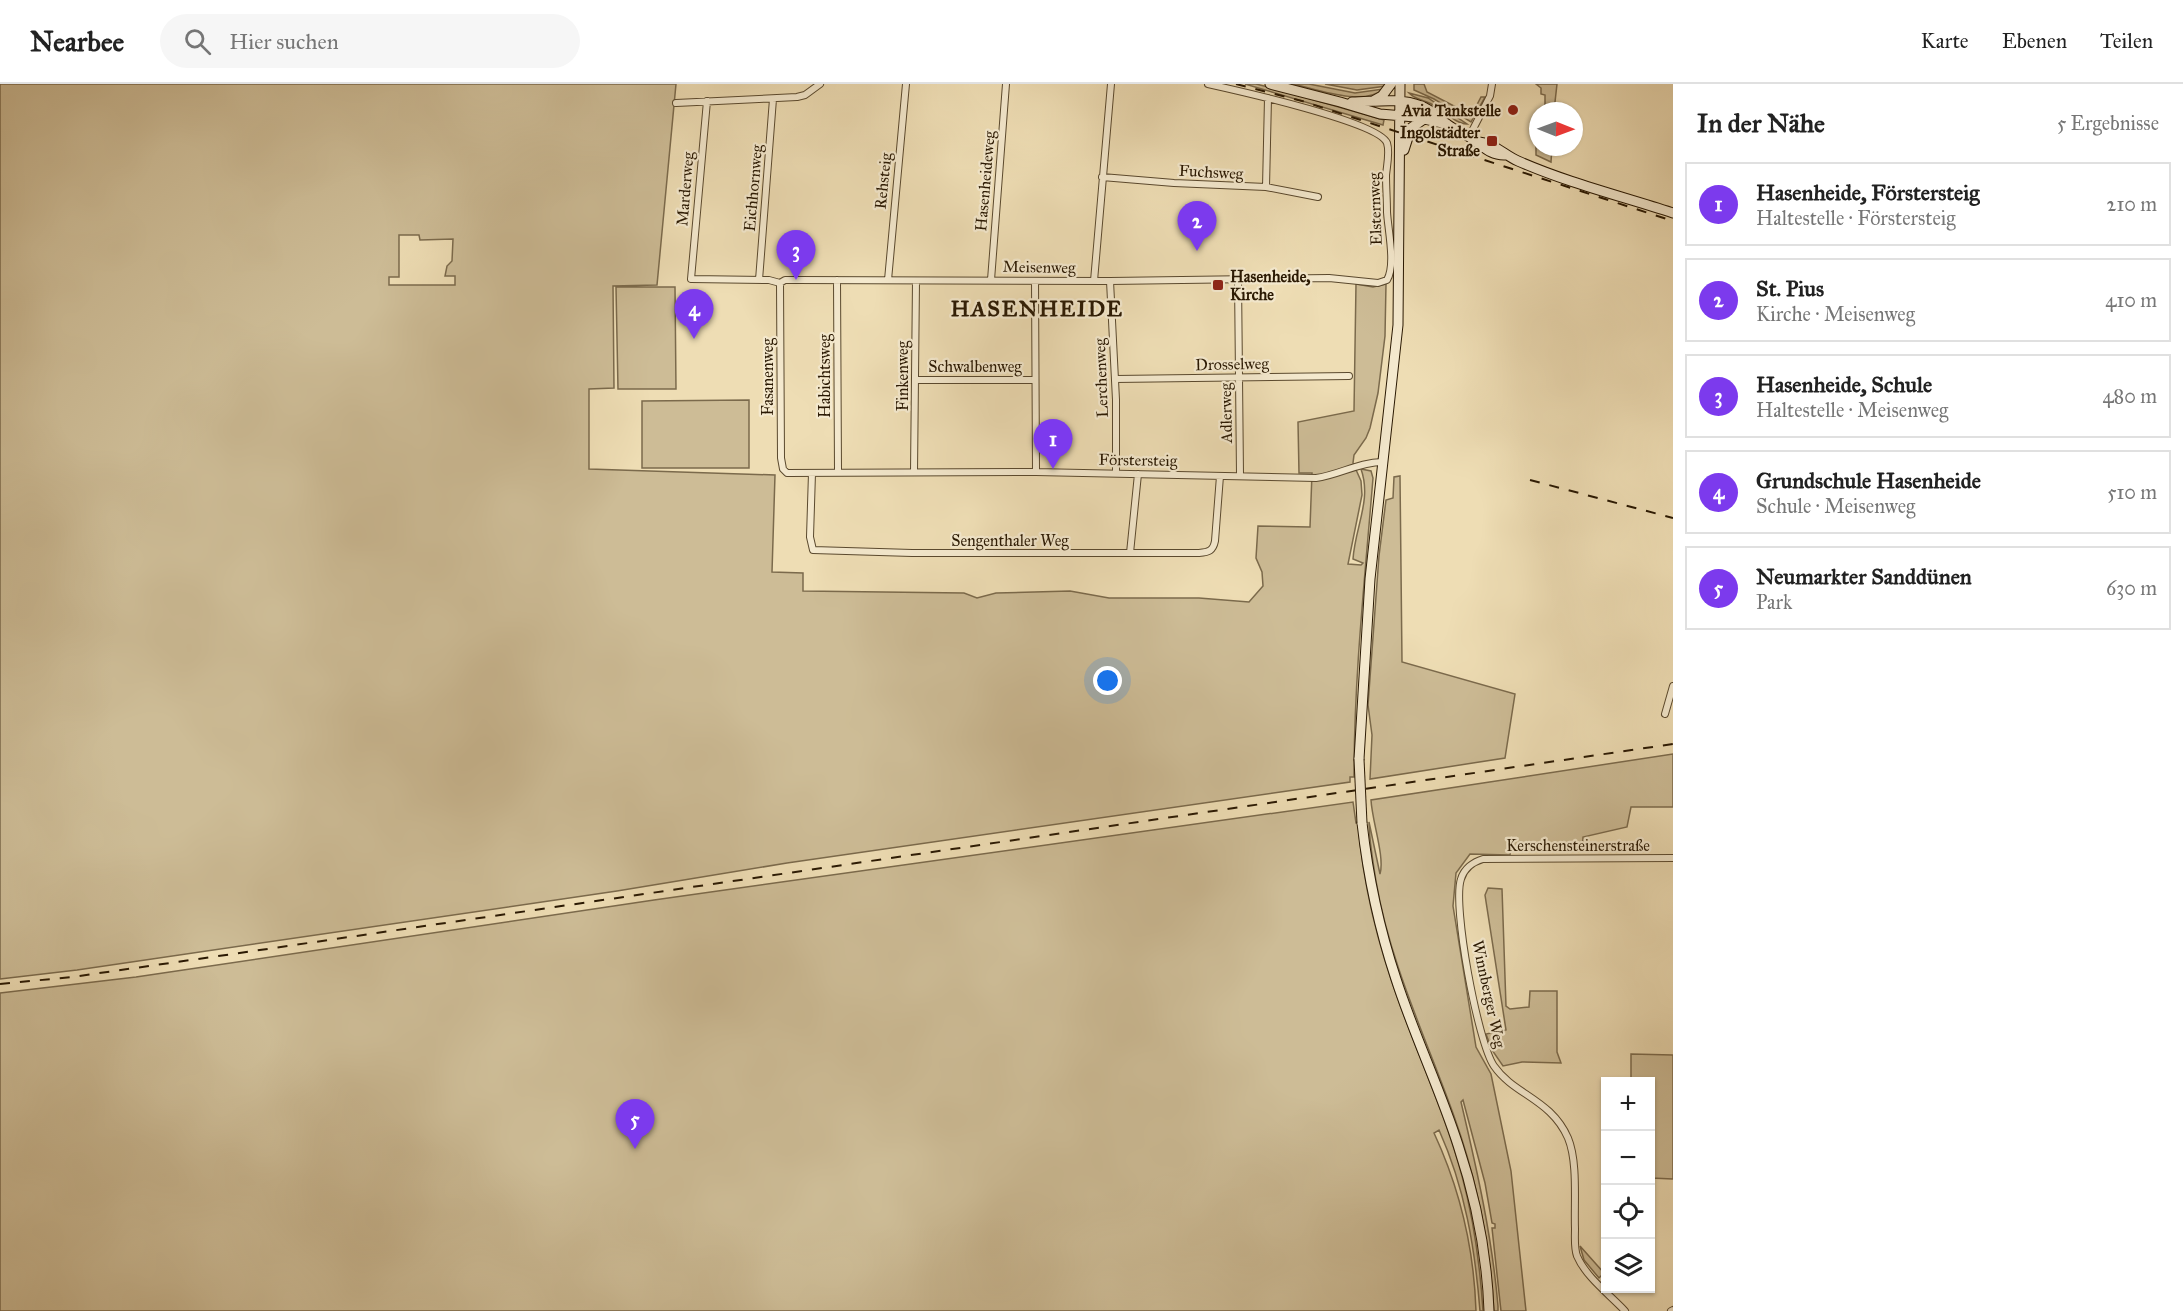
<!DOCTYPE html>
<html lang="de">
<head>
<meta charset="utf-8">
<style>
	:root { --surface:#fff; --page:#f6f6f6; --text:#222; --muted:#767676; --line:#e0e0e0; --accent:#7c3aed }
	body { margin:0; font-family:"IM FELL Great Primer",serif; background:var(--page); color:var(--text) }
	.controls { position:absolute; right:18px; bottom:18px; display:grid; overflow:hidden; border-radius:0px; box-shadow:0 2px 4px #0004 }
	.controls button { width:54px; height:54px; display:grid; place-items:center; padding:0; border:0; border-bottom:2px solid var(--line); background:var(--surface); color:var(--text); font:30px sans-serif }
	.compass { position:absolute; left:1529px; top:18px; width:54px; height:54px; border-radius:50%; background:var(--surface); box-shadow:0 2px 4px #0004; rotate:91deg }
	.you { position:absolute; left:1108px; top:597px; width:21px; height:21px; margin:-15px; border:4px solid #fff; border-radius:50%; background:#1a73e8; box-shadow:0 0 0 9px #1a73e833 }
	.badge { display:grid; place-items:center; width:39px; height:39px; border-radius:50%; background:var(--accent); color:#fff; font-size:20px; font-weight:700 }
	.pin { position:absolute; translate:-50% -50px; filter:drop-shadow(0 2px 3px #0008) }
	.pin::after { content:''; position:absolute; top:32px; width:21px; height:18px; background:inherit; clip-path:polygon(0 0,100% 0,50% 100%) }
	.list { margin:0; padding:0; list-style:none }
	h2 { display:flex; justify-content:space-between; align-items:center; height:78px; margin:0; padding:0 24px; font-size:26px }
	h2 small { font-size:20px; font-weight:400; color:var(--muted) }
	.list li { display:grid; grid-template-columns:39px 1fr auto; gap:18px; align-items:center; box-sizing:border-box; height:84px; margin:0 12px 12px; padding:0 12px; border:2px solid var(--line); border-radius:0px }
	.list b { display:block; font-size:22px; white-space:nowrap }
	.list p { margin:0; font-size:20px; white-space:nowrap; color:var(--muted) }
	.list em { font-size:20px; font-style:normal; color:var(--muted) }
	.icon { flex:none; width:33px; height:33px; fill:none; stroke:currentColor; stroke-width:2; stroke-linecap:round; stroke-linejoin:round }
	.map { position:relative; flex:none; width:1673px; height:1227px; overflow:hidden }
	header { display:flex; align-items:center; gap:36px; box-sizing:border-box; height:84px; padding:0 30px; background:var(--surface); border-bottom:2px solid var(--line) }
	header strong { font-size:28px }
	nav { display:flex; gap:33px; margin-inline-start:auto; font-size:21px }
	.search { width:420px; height:54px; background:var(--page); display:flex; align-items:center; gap:15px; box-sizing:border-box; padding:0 21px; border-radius:33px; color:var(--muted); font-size:22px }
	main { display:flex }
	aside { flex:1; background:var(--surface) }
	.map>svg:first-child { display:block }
</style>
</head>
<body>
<header>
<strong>Nearbee</strong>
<div class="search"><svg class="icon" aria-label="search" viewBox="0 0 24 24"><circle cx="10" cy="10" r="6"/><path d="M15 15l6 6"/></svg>Hier suchen</div>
<nav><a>Karte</a><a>Ebenen</a><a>Teilen</a></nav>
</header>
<main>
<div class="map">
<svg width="1673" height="1227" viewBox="0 0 1673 1227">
	<rect width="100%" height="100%" fill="#eeddb4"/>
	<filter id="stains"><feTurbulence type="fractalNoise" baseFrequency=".00333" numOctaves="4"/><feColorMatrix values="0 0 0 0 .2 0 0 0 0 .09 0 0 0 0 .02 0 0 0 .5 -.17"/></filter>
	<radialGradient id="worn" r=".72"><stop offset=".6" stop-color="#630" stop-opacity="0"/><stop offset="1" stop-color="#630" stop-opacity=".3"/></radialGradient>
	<!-- green -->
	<path fill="#cdbc96" stroke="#7b6a4c" stroke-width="1.5" fill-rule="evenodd" d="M0 0H676L657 201 613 202 614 304 589 305V385L775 391 772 488 803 489V507L964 509 977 514 996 509 1070 507 1109 514H1199L1249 518 1263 502 1262 488 1256 474 1258 442 1310 443 1312 389H1299L1298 338 1354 327 1356 200 1373 203 1386 200 1385 252 1378 309 1370 344 1366 354 1354 371 1353 379 1361 397 1362 411 1348 480 1361 481 1363 479 1353 475C1355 443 1372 416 1361 385L1371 387 1373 394C1365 493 1354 593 1354 693H1350V698L787 779 617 807 77 886 0 895ZM399 151H419L420 156 453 155 452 177 447 182 445 192H455V201H389V193H399Z
		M1245 0H1256L1276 5 1384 36 1383 41Z
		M1293 0H1309L1355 9 1383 5C1364 23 1316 5 1293 0Z
		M1325 0H1387L1386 2 1357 6Z
		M1414 0H1424L1427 8 1456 23 1457 26 1468 33 1471 32 1481 13H1485L1471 38 1434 15 1414 6Z
		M1536 0H1557L1554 27H1545V11L1541 10V4Z
		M1409 9 1428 14 1467 40C1454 40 1441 23 1427 18 1420 15 1415 15 1409 9Z
		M1536 59 1538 63H1552L1551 78 1536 71Z
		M616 203H675L676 305H618Z
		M749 316V384H642V317Z
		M1400 392 1402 578 1515 610 1505 674 1370 695 1372 651 1368 621 1379 472 1386 416 1393 414 1394 393Z
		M1673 670V723H1631L1627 743 1583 753 1582 767 1572 765H1511L1510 771 1470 770 1456 789 1453 822 1476 963 1491 990 1511 1087 1526 1227H1501L1492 1144H1495V1140L1492 1139 1485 1099 1463 1016 1461 1018C1477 1086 1492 1152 1498 1222V1227H1494C1490 1161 1477 1097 1455 1035 1427 956 1390 880 1376 797 1373 778 1369 756 1369 738L1380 790C1385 773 1372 737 1371 716Z
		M1353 718 1356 739H1358C1363 801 1378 862 1400 921 1421 978 1446 1033 1462 1092 1474 1136 1480 1181 1483 1227H1480C1475 1164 1465 1104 1439 1046L1434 1049C1460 1105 1474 1165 1476 1227H0V909L136 893 654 816Z
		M1488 804 1502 805 1506 922 1510 925 1529 923 1530 907H1557V968L1561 979 1522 978 1503 982 1492 966 1486 950 1506 946 1485 811Z
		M1631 970 1673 971V1095L1651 1094 1650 998 1631 997Z
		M1580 1162 1604 1189 1599 1194 1584 1176Z"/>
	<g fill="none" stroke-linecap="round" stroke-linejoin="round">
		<defs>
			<path id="street" d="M707 17 691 195 769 196 780 199 785 196H796L1110 197 1329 194 1378 199 1387 196C1396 181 1388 146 1387 128 1387 116 1386 103 1386 91 1387 81 1390 68 1387 59 1379 38 1235 6 1208 0
				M676 19 797 13 805 11 820 0
				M1469 53 1490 12 1492 0
				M1102 93 1174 99 1266 103 1318 113
				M1266 103 1268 14
				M1238 195 1240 391
				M759 196 773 15
				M837 196 838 388
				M888 196 906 0
				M991 196 1006 0
				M1035 197 1036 388
				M1094 197 1111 0
				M1110 197 1116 316V389
				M780 199 781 374 783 385 787 389 1036 388 1316 394C1339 391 1359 378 1382 378
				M1115 295 1349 292
				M915 296H1035
				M914 388 916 197
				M812 389 810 453 813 466 912 469H1199C1209 468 1213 467 1215 457L1220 392
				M1130 469 1138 390
				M1665 630 1673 602
				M1625 1227C1609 1210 1586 1193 1577 1172 1574 1164 1575 1153 1575 1145 1574 1118 1578 1078 1568 1054 1551 1015 1514 1011 1494 982 1478 959 1452 821 1461 795 1464 785 1473 778 1483 775L1673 774
				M1671 1227 1673 1226"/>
			<path id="secondary" d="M1270 0 1340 18 1380 30 1415 33 1447 40
				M1373 17 1382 12 1391 0
				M1352 18C1374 18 1399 13 1421 22 1432 26 1438 34 1447 40 1456 47 1467 50 1475 57 1485 64 1491 71 1504 71
				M1477 58C1493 58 1504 71 1518 77 1568 99 1621 112 1673 129
				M1404 66 1411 44 1424 35
				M1359 675 1370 495 1398 241 1400 0
				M1362 739C1368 792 1379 844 1396 895 1414 951 1440 1005 1458 1061 1476 1115 1487 1171 1489 1227"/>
		</defs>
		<!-- street casing -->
		<use href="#street" stroke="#5a492e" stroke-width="8"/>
		<!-- secondary casing -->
		<use href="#secondary" stroke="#291802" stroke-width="11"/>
		<!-- street -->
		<use href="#street" stroke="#f4e9ce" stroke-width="6"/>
		<!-- secondary -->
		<use href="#secondary" stroke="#f4e9ce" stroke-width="9"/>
		<!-- rail -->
		<path stroke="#291802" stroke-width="2" stroke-dasharray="10 10" stroke-linecap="butt" d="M1236 0 1302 17 1673 137
			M1530 396 1673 434
			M0 900 72 893 212 873 1673 660"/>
		<defs>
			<path id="secondary-bridge" d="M1359 675 1362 739"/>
		</defs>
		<!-- secondary-bridge casing -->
		<use href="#secondary-bridge" stroke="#291802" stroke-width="11" stroke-linecap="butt"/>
		<!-- secondary-bridge -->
		<use href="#secondary-bridge" stroke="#f4e9ce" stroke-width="9"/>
	</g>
	<!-- markers -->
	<g fill="#8f2418" stroke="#f4e9ce" stroke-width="2">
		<circle cx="1513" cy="26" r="6"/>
		<rect x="1486" y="51" width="12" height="12" rx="3"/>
		<rect x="1212" y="195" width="12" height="12" rx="3"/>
	</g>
	<g text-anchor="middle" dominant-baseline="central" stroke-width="4.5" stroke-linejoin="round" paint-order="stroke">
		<!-- poi labels -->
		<g font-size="16" font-weight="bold" fill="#291802" stroke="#f4e9ce" text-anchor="end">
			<text x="1501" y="26">Avia Tankstelle</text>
			<text x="1480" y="48">Ingolstädter<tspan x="1480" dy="18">Straße</tspan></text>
			<text x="1230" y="192" text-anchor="start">Hasenheide,<tspan x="1230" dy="18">Kirche</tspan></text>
		</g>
		<!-- street labels -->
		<g font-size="16" fill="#291802" stroke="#f4e9ce">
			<text transform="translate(1211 88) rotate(3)">Fuchsweg</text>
			<text transform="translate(883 97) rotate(-84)">Rehsteig</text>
			<text transform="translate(985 97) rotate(-85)">Hasenheideweg</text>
			<text transform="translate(753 104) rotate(-85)">Eichhornweg</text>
			<text transform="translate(685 105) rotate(-85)">Marderweg</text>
			<text transform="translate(1375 125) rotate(-92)">Elsternweg</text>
			<text transform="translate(1039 183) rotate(1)">Meisenweg</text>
			<text transform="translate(1232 280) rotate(-1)">Drosselweg</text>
			<text x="975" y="282">Schwalbenweg</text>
			<text transform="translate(824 292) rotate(-90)">Habichtsweg</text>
			<text transform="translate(902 292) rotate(-90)">Finkenweg</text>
			<text transform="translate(767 293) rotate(-90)">Fasanenweg</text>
			<text transform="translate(1101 294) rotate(-92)">Lerchenweg</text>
			<text transform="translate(1226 329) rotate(-91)">Adlerweg</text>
			<text transform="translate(1138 376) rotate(1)">Förstersteig</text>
			<text x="1010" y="456">Sengenthaler Weg</text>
			<text x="1578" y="761">Kerschensteinerstraße</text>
			<text transform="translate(1489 910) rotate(78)">Winnberger Weg</text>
		</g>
		<!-- district labels -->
		<g font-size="22" font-weight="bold" letter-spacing="1.5" fill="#291802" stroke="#f4e9ce">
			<text x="1037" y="224">HASENHEIDE</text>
		</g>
	</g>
	<rect width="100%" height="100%" filter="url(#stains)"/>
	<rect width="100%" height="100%" fill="url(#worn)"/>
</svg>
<div class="controls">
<button>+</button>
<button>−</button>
<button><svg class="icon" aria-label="locate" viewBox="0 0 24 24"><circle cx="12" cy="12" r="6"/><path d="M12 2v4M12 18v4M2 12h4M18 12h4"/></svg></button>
<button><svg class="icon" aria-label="layers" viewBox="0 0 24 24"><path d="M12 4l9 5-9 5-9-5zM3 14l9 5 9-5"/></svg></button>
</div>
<svg class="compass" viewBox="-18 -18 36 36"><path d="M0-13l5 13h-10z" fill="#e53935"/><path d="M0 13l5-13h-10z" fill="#767676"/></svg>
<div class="you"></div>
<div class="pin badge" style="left:1053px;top:385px">1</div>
<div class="pin badge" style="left:1197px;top:167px">2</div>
<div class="pin badge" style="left:796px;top:196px">3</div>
<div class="pin badge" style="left:694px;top:255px">4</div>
<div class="pin badge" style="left:635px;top:1065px">5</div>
</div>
<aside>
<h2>In der Nähe<small>5 Ergebnisse</small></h2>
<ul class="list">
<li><span class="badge">1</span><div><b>Hasenheide, Förstersteig</b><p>Haltestelle · Förstersteig</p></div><em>210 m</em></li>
<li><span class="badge">2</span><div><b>St. Pius</b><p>Kirche · Meisenweg</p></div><em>410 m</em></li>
<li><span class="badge">3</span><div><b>Hasenheide, Schule</b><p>Haltestelle · Meisenweg</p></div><em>480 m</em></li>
<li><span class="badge">4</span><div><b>Grundschule Hasenheide</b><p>Schule · Meisenweg</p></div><em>510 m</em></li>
<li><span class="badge">5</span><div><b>Neumarkter Sanddünen</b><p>Park</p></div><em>630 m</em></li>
</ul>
</aside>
</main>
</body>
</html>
